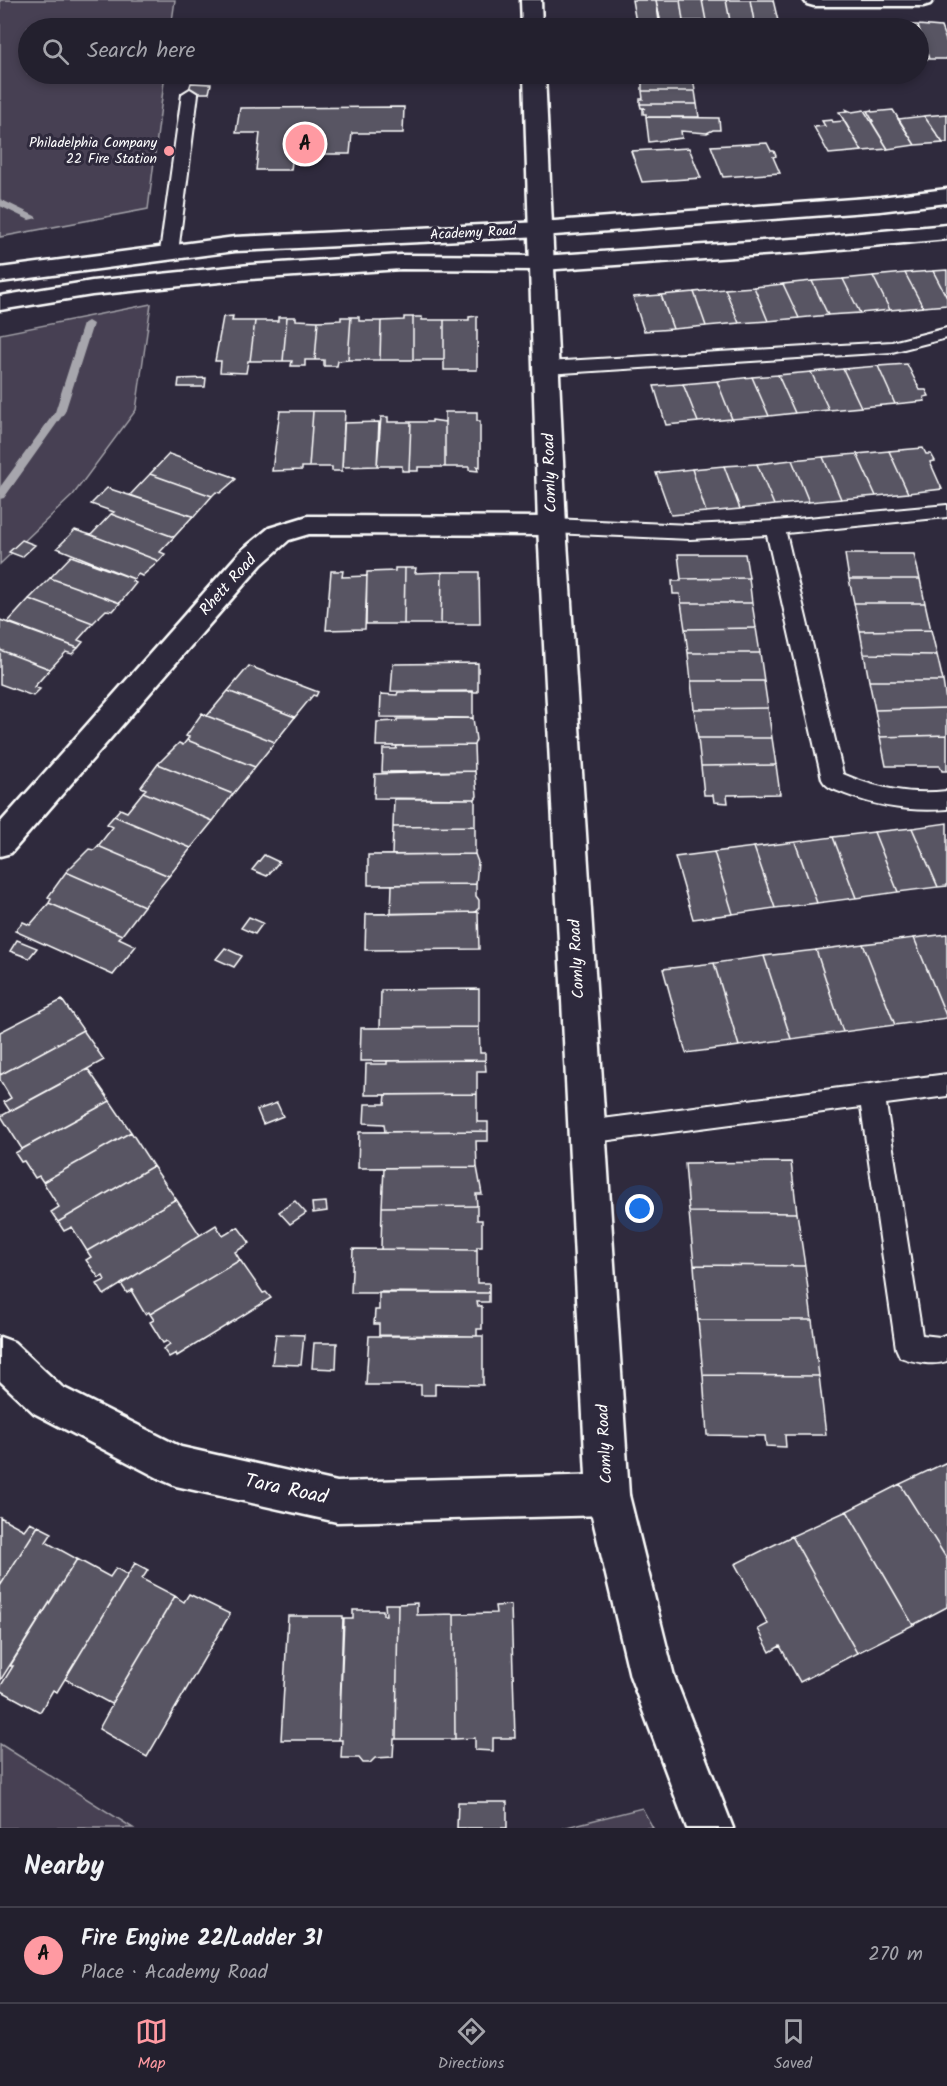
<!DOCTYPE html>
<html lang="en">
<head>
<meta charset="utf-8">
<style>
	:root { --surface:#23202e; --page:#2f2d3a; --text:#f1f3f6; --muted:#a3a3aa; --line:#403e4a; --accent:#ff9aa2 }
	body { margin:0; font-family:Kalam,sans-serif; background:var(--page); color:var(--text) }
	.you { position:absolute; left:640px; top:1209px; width:21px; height:21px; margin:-15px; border:4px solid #fff; border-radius:50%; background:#1a73e8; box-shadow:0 0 0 9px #1a73e833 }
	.badge { display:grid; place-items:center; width:39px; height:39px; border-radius:50%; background:var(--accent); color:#111; font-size:20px; font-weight:700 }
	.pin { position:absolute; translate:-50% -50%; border:3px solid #fff; box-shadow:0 2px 6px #0006 }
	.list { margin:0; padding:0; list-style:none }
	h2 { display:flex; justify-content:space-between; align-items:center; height:78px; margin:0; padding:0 24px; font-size:26px }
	h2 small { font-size:20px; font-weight:400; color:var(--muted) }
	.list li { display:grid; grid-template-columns:39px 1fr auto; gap:18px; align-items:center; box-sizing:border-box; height:96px; padding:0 24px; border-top:2px solid var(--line) }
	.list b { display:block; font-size:22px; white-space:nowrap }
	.list p { margin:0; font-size:20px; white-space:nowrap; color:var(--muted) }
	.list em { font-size:20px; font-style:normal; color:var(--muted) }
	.icon { flex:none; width:33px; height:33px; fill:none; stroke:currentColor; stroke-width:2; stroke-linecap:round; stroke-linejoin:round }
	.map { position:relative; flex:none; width:947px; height:1828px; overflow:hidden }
	.search { position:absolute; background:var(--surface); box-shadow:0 3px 9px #0003; left:18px; right:18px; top:18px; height:66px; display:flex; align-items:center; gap:15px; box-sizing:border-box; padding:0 21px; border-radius:33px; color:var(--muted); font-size:22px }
	.sheet { height:174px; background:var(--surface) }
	nav { display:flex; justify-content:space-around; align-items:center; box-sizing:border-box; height:84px; border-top:2px solid var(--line); background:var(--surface); font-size:16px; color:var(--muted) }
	nav a { display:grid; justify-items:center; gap:3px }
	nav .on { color:var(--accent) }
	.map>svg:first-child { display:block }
</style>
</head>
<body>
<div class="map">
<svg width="947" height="1828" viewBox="0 0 947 1828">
	<rect width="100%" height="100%" fill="#2f2a3d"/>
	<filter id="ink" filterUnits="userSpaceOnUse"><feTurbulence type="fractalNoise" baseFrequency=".0167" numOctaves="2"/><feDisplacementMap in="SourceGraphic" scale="12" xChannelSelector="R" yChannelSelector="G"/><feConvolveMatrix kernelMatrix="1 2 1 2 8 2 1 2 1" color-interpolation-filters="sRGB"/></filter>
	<g filter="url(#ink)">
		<!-- green -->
		<path fill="#464152" stroke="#a2a0a8" stroke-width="1.5" d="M0 0H175L171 28H28V74H165L148 209 0 237Z
			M151 304 136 410 73 495 0 564V334Z
			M0 1744 133 1828H0Z
			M642 1808 653 1828H563Z"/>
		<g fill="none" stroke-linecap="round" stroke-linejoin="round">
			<!-- stream -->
			<path fill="#a7a6ad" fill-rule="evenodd" d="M0 199 35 216 37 218 29 220 0 206Z
				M88 321 93 324 65 412 4 498 0 499V487L55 412 83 324Z"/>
		</g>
		<!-- building -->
		<path fill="#595564" stroke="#fff" stroke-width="1.5" d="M632 0H656L660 28H637Z
			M656 0H680L683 21 677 24V28H662Z
			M680 0H702L706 21H683Z
			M702 0H726L730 21H706Z
			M726 0H750L754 21H730Z
			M750 0H773L778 21H754Z
			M910 25H918L929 59H918V28L894 27H910Z
			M918 25 941 27 947 43V59H929Z
			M637 74H692L693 78 638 79Z
			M693 78 695 91H642V79Z
			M191 83 211 84 209 93H188Z
			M642 91H695L697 104H640V99H643Z
			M640 104H697L699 117H646V114H643V109L645 108H641Z
			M404 107 403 133H352L350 154H293L291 170H256L260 133H236L240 108Z
			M845 109 852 112 864 110 888 149 862 151 839 112 847 111Z
			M871 110 872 112 893 110 915 145 888 149 871 121H873L867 111Z
			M947 114V143H943L924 116Z
			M924 116 943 143 915 145 898 119Z
			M646 117 719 118 720 130H713L707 133 681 131 682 138 649 142Z
			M832 120 833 122 844 121 862 151 829 154 814 127 825 126 822 121Z
			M767 143 771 151H774L776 156 773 157 780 173 723 177 711 146Z
			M689 148 701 178 642 182 631 151Z
			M947 270V298L933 271Z
			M933 271 947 298V305L923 307 905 273Z
			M905 273 923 307 890 310 873 276Z
			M873 276 890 310 860 313 843 279Z
			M843 279 860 313 828 315 812 281Z
			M812 281 828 315 799 318 783 284Z
			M783 284 799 318 768 321 754 287Z
			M754 287 768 321 739 323 725 289Z
			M725 289 739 323 706 326 694 292Z
			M694 292 706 326 673 329 661 295Z
			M661 295 673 329 644 331 633 297Z
			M233 316 232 321H255L250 361H248L246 373 220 372 221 361H215L223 317Z
			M477 316V370H444V320H469V317Z
			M278 317H287L283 361H250L255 321H278Z
			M287 317H296V320L318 321 315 360H305V366H291L292 361H283Z
			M341 317H351L348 360 338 361 337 366H324V360H315L318 321 341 320Z
			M351 317H359V321H381L380 360H348Z
			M404 317H413V360H380L381 321 404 320Z
			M413 317H422V320H444V360H413Z
			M907 364 920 390H926L929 396 924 397 925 401 895 404 878 366Z
			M878 366 895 404 861 407 843 369Z
			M843 369 861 407 829 410 811 372Z
			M811 372 829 410 795 413 778 375Z
			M778 375 795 413 769 416 752 377Z
			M752 377 769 416 732 419 717 381Z
			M206 378 205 387H178L179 379Z
			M717 381 732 419 698 422 683 384Z
			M683 384 698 422 666 425 654 386Z
			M280 411H313L309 467H302V470L272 471Z
			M313 411H345L342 471H332V467H309Z
			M445 412H477V421H480V467L477 466 478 471 469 470V467H445Z
			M381 417H388V422H411L409 471H402V466H377Z
			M432 420 445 422V467H418V471H409L411 422H432Z
			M379 422 377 466 342 467 344 423Z
			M923 448 926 454H931L935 461 930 462 942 489 908 493 889 451Z
			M889 451 908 493 876 496 857 454Z
			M169 454 231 476 236 479 220 493 216 492 212 496 150 474Z
			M857 454 876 496 841 499 823 457Z
			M823 457 841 499 809 502 792 460Z
			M792 460 809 502 774 505 757 464Z
			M757 464 774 505 740 509 724 466Z
			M724 466 740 509 706 512 692 469Z
			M692 469 706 512 671 515 656 473Z
			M150 474 212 496 194 517 130 495Z
			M107 488 193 516 174 537 111 514 114 512 91 504Z
			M111 514 174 537 160 552 165 554 159 561 91 535Z
			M75 530 91 535 159 561 142 576 138 574 134 579 57 548Z
			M22 540 35 545 22 557 9 552Z
			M678 554H745L749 578 681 579Z
			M845 554H914L920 579H849Z
			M71 556 134 579 132 581 136 583 120 603 50 578Z
			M395 568H405L404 624H366L367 572 395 571Z
			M405 568H416L415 573 442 572 441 624H404Z
			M331 571H343L342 577 367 576 365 629 326 630Z
			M442 572H479L480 624H441Z
			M50 578 120 603 113 611 106 610 93 623 29 599Z
			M749 578 752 603H681L680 594H673L672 581H681V579Z
			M849 579H920L925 603H854Z
			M29 599 93 623 78 640 83 642 78 648 8 622Z
			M681 603H752L756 628 685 629Z
			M854 603H925L931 630 860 631Z
			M0 620 78 648 72 654 66 652 50 669 0 650Z
			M756 628 760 653H688L685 629Z
			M931 630 937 655 864 654 860 631Z
			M0 650 50 669 34 687 40 689 33 696 0 684Z
			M688 653H760L764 681H691Z
			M864 654 937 655 943 681H869Z
			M478 663V692L391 691 393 664Z
			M249 666 318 692 316 696 313 695 295 717 228 691Z
			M691 681H764L768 708 694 709Z
			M869 681H943L947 708 875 710Z
			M228 691 295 717 275 742 207 716Z
			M473 691V718L380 717 381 694 397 695 398 692Z
			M768 708 772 738H698L694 709Z
			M947 708V735L880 737 875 710Z
			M202 713 207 716 275 742 255 767 187 740 189 737 186 736Z
			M473 718 476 740 474 745 376 746 377 722 397 721V719Z
			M947 735V771H942L940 766H886L880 737Z
			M698 738H772L776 765 701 766Z
			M187 740 255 767 233 794 158 764 179 743 183 745Z
			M474 745 475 771 382 772 383 749H396L397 746Z
			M158 764 233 794 213 821 143 792 146 789 141 787Z
			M776 765 780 794 727 795 728 803 714 802 713 795H704L701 766Z
			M475 771 477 796 475 799 374 798 375 774Z
			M143 792 213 821 191 848 114 816 120 809 127 812Z
			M394 799H475V826L393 827Z
			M114 816 191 848 169 876 98 846 113 827 107 824Z
			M947 823V886L938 887 912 828Z
			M475 826V854L392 855 393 827Z
			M912 828 938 887 898 892 874 832Z
			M874 832 898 892 856 898 833 837Z
			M833 837 856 898 817 903 795 842Z
			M795 842 817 903 775 908 754 847Z
			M98 846 169 876 144 906 66 872 89 849 94 850Z
			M754 847 775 908 733 914 714 852Z
			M714 852 733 914 693 919 675 857Z
			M475 854 478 862 476 884 368 885V855Z
			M264 855 279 862 267 876 252 870Z
			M66 872 144 906 122 935 49 903 51 899 48 897Z
			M476 884V896L479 900V908L475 912 391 914 392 885Z
			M49 903 122 935 119 938 136 946 113 975 15 931 23 922 30 925Z
			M478 912 479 949 365 950 366 914Z
			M249 917 263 923 255 934 241 928Z
			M947 934V1018L914 938Z
			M914 938 947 1018 895 1025 863 944Z
			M17 940 37 948 29 958 10 951Z
			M863 944 895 1025 843 1032 816 950Z
			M225 948 242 956 234 967 216 959Z
			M816 950 843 1032 791 1039 764 956Z
			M764 956 791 1039 739 1046 714 963Z
			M714 963 739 1046 686 1053 663 969Z
			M479 989V1027L380 1028 381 990Z
			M62 1000 83 1030 0 1075V1032Z
			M479 1027 480 1053H485V1060L360 1061 361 1028Z
			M83 1030 104 1060 10 1111 4 1102 11 1098 0 1080V1075Z
			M485 1060 486 1071H477V1094L365 1095 366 1064H387V1061Z
			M88 1069 110 1101 22 1149 1 1116Z
			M477 1094V1122H488V1131L385 1132 384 1124 364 1123 365 1104H385L386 1095Z
			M110 1101 131 1132 43 1182 39 1176 35 1178 24 1161 21 1162 15 1153Z
			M277 1103 283 1116 263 1124 257 1110Z
			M488 1131V1141H476L477 1167 358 1168 359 1132Z
			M131 1132 153 1166 58 1222 51 1212 59 1207 43 1182Z
			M791 1162 797 1213 689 1212 685 1163Z
			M153 1166 176 1199 87 1251 72 1227 64 1231 58 1222Z
			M477 1167 482 1194H476L477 1206 382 1207 384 1168Z
			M176 1199 200 1235 104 1295 97 1284 105 1280 103 1276 99 1278 86 1260 91 1257 87 1251Z
			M295 1201 306 1213 290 1224 279 1212Z
			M326 1202 327 1211 313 1213 312 1203Z
			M477 1206V1220H482V1247H477V1250L381 1249 382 1207Z
			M689 1212 797 1213 805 1266 694 1265Z
			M216 1225 223 1236 238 1227 250 1243 235 1252 240 1260 150 1314 149 1312 145 1314 132 1292 134 1289 127 1293 121 1284Z
			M353 1249 477 1250V1283H489V1293H351Z
			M240 1260 263 1293 266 1292 271 1298 177 1356 176 1353 169 1357 163 1349 170 1344 167 1341 163 1343 150 1322 154 1320 150 1314Z
			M694 1265 805 1266 812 1320H698Z
			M379 1292 489 1293V1302H477L478 1306H482V1329H477V1336L379 1335V1324H374L375 1310H379Z
			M698 1320H812L819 1376 703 1375Z
			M276 1334 304 1335 301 1365 272 1364Z
			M369 1336H483V1385L435 1384V1395H421V1385H366Z
			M314 1343H337L336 1369 312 1368Z
			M703 1375 819 1376 826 1435H785L786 1447 766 1446 765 1436 707 1435Z
			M947 1462V1559L900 1484Z
			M900 1484 947 1559V1607L913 1625 847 1511Z
			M847 1511 913 1625 857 1653 792 1536Z
			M0 1517 24 1530 30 1522 38 1526 0 1586Z
			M38 1526 52 1533 46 1542 77 1559 0 1681V1586Z
			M792 1536 857 1653 800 1682 780 1646 770 1652 758 1629 768 1624 735 1564Z
			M77 1559 110 1577 116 1568 128 1575 57 1692 53 1690 40 1712 0 1690V1687L13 1666H10Z
			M135 1563 148 1570 142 1579 175 1596 111 1704 65 1679Z
			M189 1594 230 1614 147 1757 99 1729 112 1705 111 1704 175 1596 184 1602Z
			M417 1603V1615L454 1614 455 1739H396L398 1604Z
			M385 1604H398L396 1739H394L393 1757 375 1758 370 1763H363L359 1758H341L342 1740H339L344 1619H353V1610H383V1615H386Z
			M511 1605 515 1738H493V1751L475 1750V1738L455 1739 454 1614 496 1613 495 1606Z
			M288 1616H343L339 1740H281Z
			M458 1802H507V1828H457Z"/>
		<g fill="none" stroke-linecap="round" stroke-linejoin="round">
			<defs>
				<path id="service" d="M190 89 198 94 178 252 175 256H163L160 252 182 94Z
					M947 328V338L892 352 546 374 540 372 537 368 540 364 546 362 892 342Z
					M947 505V517L786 533 843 774C878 789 909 795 947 791V809C911 812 879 807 845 794 836 790 826 788 822 779L767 535 690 539 552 533 545 531 542 526 545 521 552 519 690 525 775 521Z
					M947 1074V1096L886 1104 922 1335 940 1337 947 1334V1361C934 1366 913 1362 900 1357L896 1348 861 1107 587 1143 578 1140 574 1132 578 1124 587 1121Z"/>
				<path id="minor" d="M804 0H933L930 4 923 6H814L807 4Z
					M308 516 552 517 562 520 566 526 562 532 552 535 309 534 289 540 261 565 11 853 0 856V823L241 551 269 528Z
					M0 1337 14 1342 62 1387 181 1447 337 1482 608 1475 623 1481 629 1495 623 1509 608 1515 337 1522 176 1486 162 1480 34 1413 0 1381Z"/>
				<path id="tertiary" d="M521 0H541L542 28H522Z
					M524 74H545L566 526 629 1495 674 1676 733 1828H687L630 1676 587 1495 538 526Z"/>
				<path id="secondary" d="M947 189V203L880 211 541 236 235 251 0 282V268L235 237 541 222 880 197Z
					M947 225V239L807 252 542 270 401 269 250 279 92 295 0 310V296L92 281 250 265 401 255 542 256 807 238Z"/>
			</defs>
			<!-- service casing -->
			<use href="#service" stroke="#fff" stroke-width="4"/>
			<!-- minor casing -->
			<use href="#minor" stroke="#fff" stroke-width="5"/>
			<!-- tertiary casing -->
			<use href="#tertiary" stroke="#fff" stroke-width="5"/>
			<!-- secondary casing -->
			<use href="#secondary" stroke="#fff" stroke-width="5"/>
			<!-- service -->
			<use href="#service" fill="#2f2a3d" fill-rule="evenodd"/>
			<!-- minor -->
			<use href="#minor" fill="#2f2a3d" fill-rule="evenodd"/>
			<!-- tertiary -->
			<use href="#tertiary" fill="#2f2a3d" fill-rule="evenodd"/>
			<!-- secondary -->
			<use href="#secondary" fill="#2f2a3d" fill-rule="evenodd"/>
		</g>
	</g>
	<!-- markers -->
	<circle fill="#ff9aa2" stroke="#2f2a3d" stroke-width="2" cx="169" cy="151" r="6"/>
	<g text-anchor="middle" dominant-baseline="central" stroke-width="6" stroke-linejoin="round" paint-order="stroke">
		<!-- far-poi labels -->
		<g font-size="14" fill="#fff" stroke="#2f2a3d" text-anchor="end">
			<text x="157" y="143">Philadelphia Company<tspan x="157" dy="16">22 Fire Station</tspan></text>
		</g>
		<!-- far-street labels -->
		<g font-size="14" fill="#fff" stroke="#2f2a3d">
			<text transform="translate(473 233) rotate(-3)">Academy Road</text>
		</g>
		<!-- street labels -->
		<g font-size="16" fill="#fff" stroke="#2f2a3d">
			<text transform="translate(550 473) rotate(-92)">Comly Road</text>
			<text transform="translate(228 585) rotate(-48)">Rhett Road</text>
			<text transform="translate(577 959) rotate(-93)">Comly Road</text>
			<text transform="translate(605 1444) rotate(-93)">Comly Road</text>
		</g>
		<!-- near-street labels -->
		<g font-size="20" fill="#fff" stroke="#2f2a3d">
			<text transform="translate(286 1490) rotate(12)">Tara Road</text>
		</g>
	</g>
</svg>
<div class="you"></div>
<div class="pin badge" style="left:305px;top:144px">A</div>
<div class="search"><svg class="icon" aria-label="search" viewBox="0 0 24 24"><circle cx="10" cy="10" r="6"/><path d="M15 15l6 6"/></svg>Search here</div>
</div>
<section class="sheet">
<h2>Nearby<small></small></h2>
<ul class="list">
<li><span class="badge">A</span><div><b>Fire Engine 22/Ladder 31</b><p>Place · Academy Road</p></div><em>270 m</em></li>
</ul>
</section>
<nav>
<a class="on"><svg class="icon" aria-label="map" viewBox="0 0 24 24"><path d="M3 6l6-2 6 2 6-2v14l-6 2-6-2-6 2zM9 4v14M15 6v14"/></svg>Map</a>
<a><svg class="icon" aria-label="directions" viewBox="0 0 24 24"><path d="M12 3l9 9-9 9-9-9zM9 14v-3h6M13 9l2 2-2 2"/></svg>Directions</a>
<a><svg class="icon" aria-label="saved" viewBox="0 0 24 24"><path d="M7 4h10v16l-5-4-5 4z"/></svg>Saved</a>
</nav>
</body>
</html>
